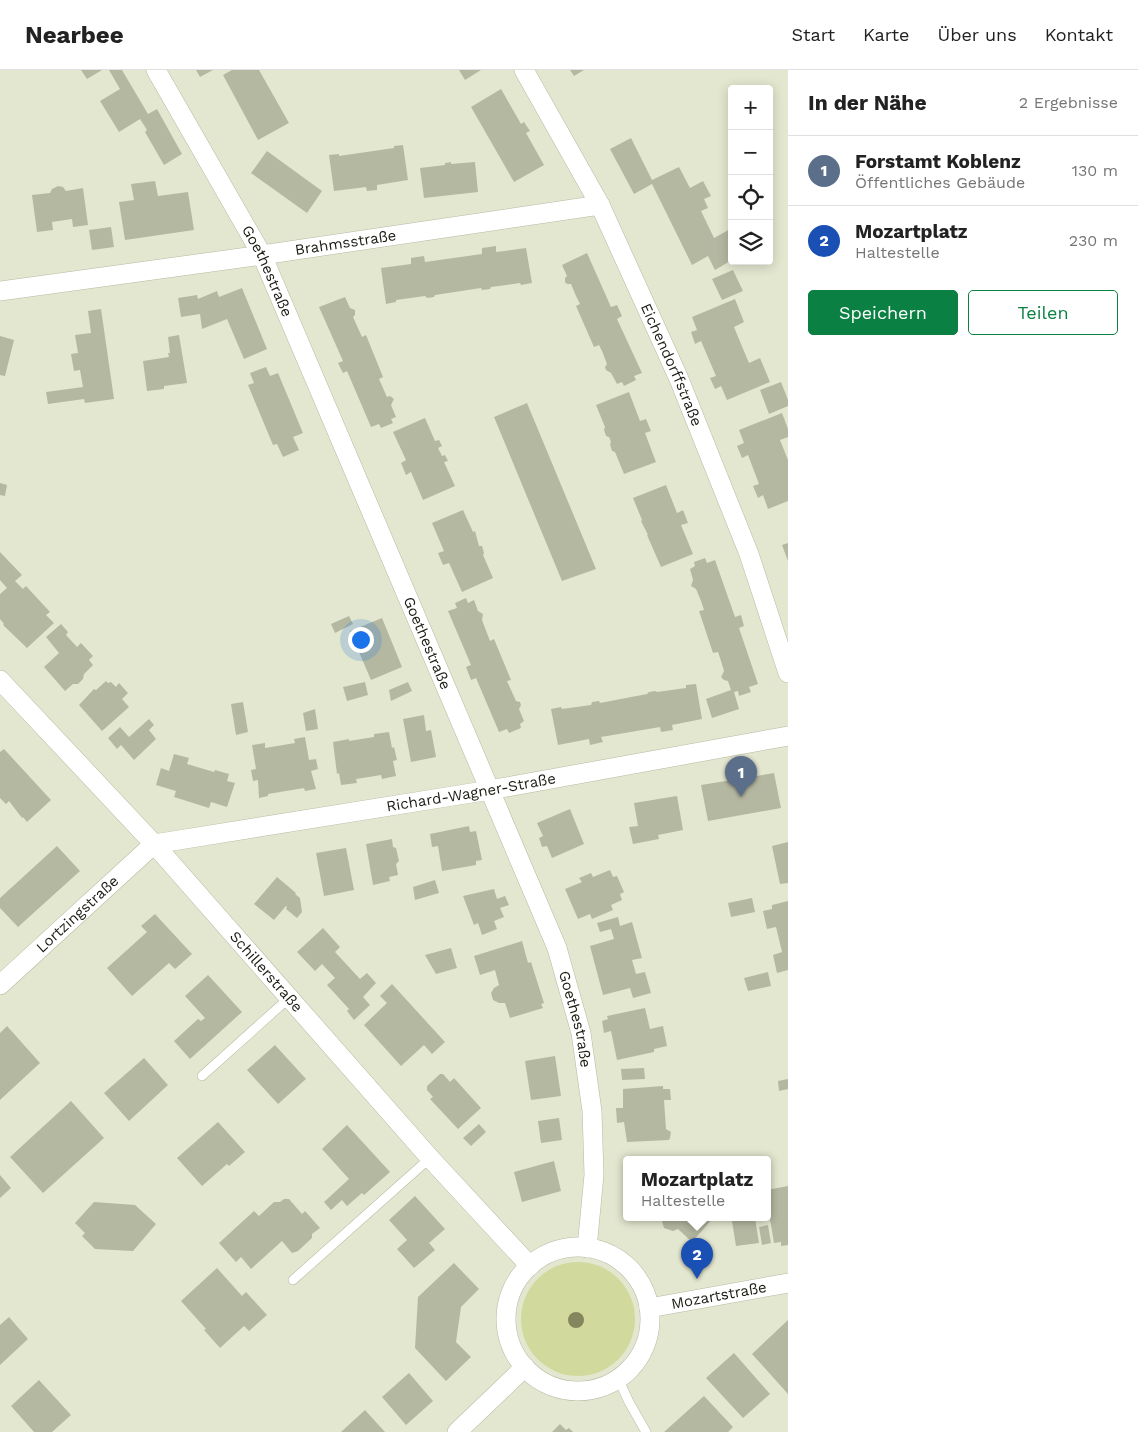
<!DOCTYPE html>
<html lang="de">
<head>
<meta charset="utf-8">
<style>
	:root { --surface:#fff; --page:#f2f2f2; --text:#222; --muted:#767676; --line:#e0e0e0; --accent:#0b8043 }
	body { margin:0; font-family:"Work Sans",sans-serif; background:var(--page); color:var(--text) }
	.controls { position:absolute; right:15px; top:15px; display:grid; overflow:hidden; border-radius:5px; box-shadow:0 2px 12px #0003 }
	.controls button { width:45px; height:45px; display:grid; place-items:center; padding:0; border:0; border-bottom:1px solid var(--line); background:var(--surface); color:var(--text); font:25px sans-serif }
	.you { position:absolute; left:360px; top:569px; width:18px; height:18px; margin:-12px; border:4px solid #fff; border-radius:50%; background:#1a73e8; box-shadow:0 0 0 8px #1a73e833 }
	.badge { display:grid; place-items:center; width:32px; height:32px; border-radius:50%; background:var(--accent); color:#fff; font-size:16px; font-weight:700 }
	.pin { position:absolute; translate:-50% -41px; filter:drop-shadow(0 1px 2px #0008) }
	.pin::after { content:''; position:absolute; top:26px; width:18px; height:15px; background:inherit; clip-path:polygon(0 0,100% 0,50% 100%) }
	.popup { position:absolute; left:623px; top:1086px; width:148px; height:65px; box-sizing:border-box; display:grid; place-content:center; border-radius:5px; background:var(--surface); filter:drop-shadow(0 1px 4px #0005); font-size:16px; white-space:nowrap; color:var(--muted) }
	.popup b { font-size:19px; color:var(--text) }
	.popup::after { content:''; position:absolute; left:50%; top:100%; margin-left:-10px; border:10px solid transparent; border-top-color:var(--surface) }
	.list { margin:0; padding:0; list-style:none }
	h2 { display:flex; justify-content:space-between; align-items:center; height:65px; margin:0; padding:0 20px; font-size:21px }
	h2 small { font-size:16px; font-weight:400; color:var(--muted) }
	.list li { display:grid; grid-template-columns:32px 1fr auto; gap:15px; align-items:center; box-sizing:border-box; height:70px; padding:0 20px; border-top:1px solid var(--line) }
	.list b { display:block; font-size:19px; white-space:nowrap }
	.list p { margin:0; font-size:16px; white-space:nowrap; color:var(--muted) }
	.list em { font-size:16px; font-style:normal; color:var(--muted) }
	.actions { display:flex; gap:10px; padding:15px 20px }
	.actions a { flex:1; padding:11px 0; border:1px solid var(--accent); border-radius:5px; text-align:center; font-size:18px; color:var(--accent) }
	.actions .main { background:var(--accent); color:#fff }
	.icon { flex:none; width:28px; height:28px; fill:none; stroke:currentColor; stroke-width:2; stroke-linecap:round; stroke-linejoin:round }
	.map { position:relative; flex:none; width:788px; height:1362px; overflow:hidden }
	header { display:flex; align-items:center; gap:30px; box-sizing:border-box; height:70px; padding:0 25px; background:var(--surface); border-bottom:1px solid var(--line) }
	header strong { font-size:24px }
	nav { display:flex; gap:28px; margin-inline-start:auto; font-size:18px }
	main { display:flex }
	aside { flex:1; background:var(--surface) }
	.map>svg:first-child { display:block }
</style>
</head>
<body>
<header>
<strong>Nearbee</strong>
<nav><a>Start</a><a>Karte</a><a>Über uns</a><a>Kontakt</a></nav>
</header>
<main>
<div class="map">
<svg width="788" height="1362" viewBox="0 0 788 1362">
	<rect width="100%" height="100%" fill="#e4e7cf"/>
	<!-- green -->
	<path fill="#d1da9c" d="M521 1249a57 57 0 1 1 114 0a57 57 0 1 1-114 0Z"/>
	<!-- building -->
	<path fill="#b5b8a1" d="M81 0H102L87 9Z
		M109 0H122L148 44 157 39 182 84 164 95 145 62 147 60 140 49 119 62 100 31 120 19Z
		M196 0H213L200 7Z
		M232 0H259L289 53 258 70 223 5Z
		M459 0H481L465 10Z
		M570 0H584L574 6Z
		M501 19 521 54 524 52 530 61 526 63 544 95 514 112 471 37Z
		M631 68 652 110 679 97 690 118 703 111 711 126 704 129 708 138 701 141 714 168 732 158V190L715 200 708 186 692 195 652 114 634 124 610 79Z
		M403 75 408 110 377 115V120L367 121 366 117 334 121 329 85 339 84V86L394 78V76Z
		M267 81 322 121 307 143 251 103Z
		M451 92V94L475 92 478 122 424 128 420 98 445 95V93Z
		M155 111 158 126 188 122 194 160 125 170 119 132 134 130 131 114Z
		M58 116 63 117 66 121 83 118 88 155 73 157 72 149 52 152 53 160 37 162 32 125 50 123 52 119Z
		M111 157 114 177 92 180 89 160Z
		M496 176V182L526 178 532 213 521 215 520 213 491 217 490 219 482 220 481 218 435 225 434 227 427 228 425 226 396 230V232L386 234 381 198 411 194V188L417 187 424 186 425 192 482 184V178Z
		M587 183 611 237 617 235 622 246 617 249 642 303 634 306 636 310 624 316 622 312 617 314 611 303 606 300 605 297 607 294 602 281 599 275 594 277 576 236 580 234 576 226 571 214H567L565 212V208L567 206 562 195Z
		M733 200 743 221 722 230 712 209Z
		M242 218 267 279 244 289 227 249 202 259 200 244 181 247 178 228 197 225 198 229 217 221 219 227Z
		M345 227 350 238 355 240V245L353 247 362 267 366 265 383 307 379 309 387 327 390 326 394 329 391 335 396 347 391 349 393 353 381 358 379 354 371 357 347 301 343 303 338 293 343 291 319 237Z
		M735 229 744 252 734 257 741 274 749 293 760 288 770 312 727 330 721 316 715 319 710 308 716 306 701 271 695 274 691 262 697 260 692 247Z
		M101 239 114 329 85 333 84 329 48 334 46 322 83 317 80 300 74 301 71 284 78 283 75 265 91 263 88 241Z
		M179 265 187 313 164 316V319L147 321 143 291 169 287 168 283H170L168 267Z
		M0 266 14 270 5 306 0 305Z
		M266 297 270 306 278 303 303 363 293 367 299 380 283 387 277 374 273 375 248 315 254 313 250 303Z
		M781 312 788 330V336L769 344 760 320Z
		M629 322 640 351 646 349 651 361 645 363 656 392 624 404 615 382 612 381 610 374 611 372 609 367 606 366 604 360 605 357 596 335Z
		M527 333 596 499 562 511 494 347Z
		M782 343 788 359V367L780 370 788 390V431L768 439 763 425 758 428 753 416 759 414 748 385 742 388 737 376 744 373 739 360Z
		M425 348 435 371 439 370 442 376 438 378 442 386 445 385 448 391 444 392 455 416 423 430 411 402 406 405 401 393 406 390 393 362Z
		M0 413 7 415 5 426 0 425Z
		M666 415 677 443 683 440 688 453 681 455 693 484 661 497 647 465H648L641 451 642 450 633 428Z
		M463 440 473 462 475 461 479 476H482L484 483 483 485 493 508 462 522 449 493 443 495 438 483 444 481 432 453Z
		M788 473V491L782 475Z
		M0 482 22 505 15 511 23 519 26 516 50 542 46 545 54 553 27 578 3 555 4 554 0 549V524L7 518 0 510Z
		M705 488 707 493 715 490 735 547 741 545 744 556 739 558 758 614 749 617 751 622 739 626 738 621 734 622 739 639 712 648 706 629 731 620 728 611 724 610 721 607 724 601 721 591 718 582 713 583 699 541 704 540 701 531 696 519 691 516 693 510 690 499 695 496 694 492Z
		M466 528 468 533 474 530 478 541 483 544 482 550 490 571 494 569 511 610 507 611 516 631 520 632 521 635 519 639 524 651 520 654 521 658 509 663 507 659 499 662 476 608 471 610 466 597 471 595 448 541 457 538 455 533Z
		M349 546 353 554 335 563 331 554Z
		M382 548 402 597 371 610 350 561Z
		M61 554 68 562 66 565 77 577 81 573 93 586 89 590 93 595 84 604 83 609 78 614H73L65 621 44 597 59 583 46 567Z
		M106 611 108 613 111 612 116 617 119 613 128 623 122 629 129 637 102 661 79 635 94 619 96 620Z
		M365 612 368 625 347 631 343 617Z
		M408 612 412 621 391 631 389 620Z
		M696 614 702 649 672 655 673 660 661 662 660 657 601 667 603 672 590 675 589 669 558 675 551 639 561 637 562 639 591 635 592 632 599 631 600 633 647 624 649 622 655 621 657 622 686 618V615Z
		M243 632 248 662 236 665 231 634Z
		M315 639 318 659 306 661 303 643Z
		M424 645 426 661 431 660 436 687 411 692 403 649Z
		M149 649 154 655 149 660 156 669 134 690 121 675 117 679 108 668 120 657 129 667Z
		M389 662 392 678 394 677 397 690 393 691 396 706 382 709 381 705 369 707 356 709 357 713 341 715 339 703 337 704 333 672 349 669V671L374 667V664Z
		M305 667 309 690 316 689 318 699 311 701 316 719 305 721 304 718 268 724V726L259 728 258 710 253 711 251 700 256 699 252 675 265 673V678L295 673 294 669Z
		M4 679 51 730 27 752 23 747 22 748 9 731 6 734 0 728V682Z
		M174 684 189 688 187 694 214 702 215 700 229 704 227 711 235 713 227 737 211 732 209 738 174 727 176 721 156 715 161 698 169 701Z
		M774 703 781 738 708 751 701 715Z
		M677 726 683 760 658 765 659 769 633 774 629 757 638 756 634 733Z
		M570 739 584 774 552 788 547 776 542 777 539 768 543 766 537 753Z
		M469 756 470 762 476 761 482 790 476 791V795L442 801 438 776 432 777 430 764Z
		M392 769 393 777 396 778 399 791 396 794 398 805 389 807 390 811 373 815 366 774Z
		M788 772V813L780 814 772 776Z
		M57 776 80 801 18 857 0 838V828Z
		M346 778 354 820 324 826 316 783Z
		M610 800 613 807 617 806 624 822 620 824 622 830 611 835 613 840 592 849 590 844 578 849 565 819 582 812 579 808 591 803 593 807Z
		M277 807 296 823 295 824 300 828 302 842 297 848 286 839 287 837 286 836 274 850 254 834Z
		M435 810 439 823 415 830 413 817Z
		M494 819 497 829 505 826 509 835 500 838 504 847 494 851 497 859 482 865 478 853 474 855 463 826Z
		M752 828 755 842 731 847 728 833Z
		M788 831V900L777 903 773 885 782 882 776 857 767 859 763 841 772 839V835Z
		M155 844 192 884 175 899 169 893 132 926 107 898 147 862 141 856Z
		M618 847 620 856 632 852 642 888 632 890 636 904 645 902 651 923 633 928 630 918 603 925 590 876 614 869 611 859 600 862 597 853Z
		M323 858 340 877 335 882 360 909 367 903 376 913 363 927 370 935 354 950 347 941 349 939 327 915 335 908 322 894 315 901 297 882Z
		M522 871 528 893 531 892 544 933 541 934 543 938 510 948 505 933H499L493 930 491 923 494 918 499 915 495 900 480 905 474 886Z
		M451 878 457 898 436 904 425 885Z
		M768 902 771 916 748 921 744 908Z
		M208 905 242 942 190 989 174 971 198 949 201 951 205 948 185 926Z
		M392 914 445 972 432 984 424 975 401 996 364 955 387 933 380 926Z
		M645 938 650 959 663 956 667 976 654 979V982L617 990 611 961 604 963 602 951 608 949 607 946Z
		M7 956 40 993 0 1030V963Z
		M275 975 306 1009 278 1034 247 1000Z
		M555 986 561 1026 531 1030 525 991Z
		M144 988 168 1015 129 1051 104 1023Z
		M644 998 645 1009 622 1010 621 999Z
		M440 1004H443L450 1012 454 1008 481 1038 458 1059 430 1029 433 1027 427 1020V1016Z
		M788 1009V1019L779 1021 778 1011Z
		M663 1016V1019H670L671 1030H664L666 1059 671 1062 670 1068 669 1070 627 1072 624 1052 617 1053 616 1038H623V1019Z
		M71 1031 104 1068 43 1123 10 1087Z
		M559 1048 562 1070 541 1073 538 1051Z
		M218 1052 245 1082 229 1096 227 1094 202 1116 177 1088Z
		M479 1054 486 1062 471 1076 463 1068Z
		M347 1055 390 1102 364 1125 362 1123 347 1136 342 1130 331 1140 324 1132 349 1109 322 1079Z
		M554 1091 561 1121 522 1132 514 1102Z
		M0 1105 11 1118 0 1128Z
		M788 1116V1175L781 1176V1172L774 1173 767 1131V1120Z
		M415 1126 445 1159 429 1173 435 1180 414 1198 397 1179 407 1170 389 1150Z
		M284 1129H289L302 1144 305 1141 320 1158 312 1164V1168L298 1181 292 1183 282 1171 251 1199 241 1187 236 1192 219 1173 254 1141 259 1146 274 1132H280Z
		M94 1132 135 1135 156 1154 133 1181 95 1179 82 1166 85 1163 75 1153Z
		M661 1148H713L692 1172 678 1159 673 1161 664 1158Z
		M755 1148 759 1173 736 1176 732 1151Z
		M768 1155 771 1173 762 1175 759 1157Z
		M454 1193 479 1219 461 1237 456 1272 471 1287 446 1311 415 1278 418 1227Z
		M217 1198 242 1226 246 1222 267 1245 249 1261 244 1256 220 1278 204 1260 206 1259 181 1231Z
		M9 1247 28 1269 0 1295V1255Z
		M788 1250V1324L752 1284Z
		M734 1283 770 1324 743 1348 706 1308Z
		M409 1303 433 1331 406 1355 382 1327Z
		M39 1310 71 1345 52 1362H34L11 1336Z
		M704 1326 733 1357 728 1362H664Z
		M365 1340 385 1362H341Z
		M560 1354 566 1360 569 1358 573 1362H552Z"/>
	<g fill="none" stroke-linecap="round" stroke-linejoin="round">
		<defs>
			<path id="service" d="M202 1006 289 928
				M293 1210 430 1088
				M618 1308 629 1332 646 1362"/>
			<g id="minor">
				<path id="s1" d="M156 0 262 185 557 878 581 963 592 1041 594 1105 587 1178"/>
				<path id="s2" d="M524 0 600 135 679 309 749 484 788 603"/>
				<path id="s3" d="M0 221 262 185 600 135"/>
				<path id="s4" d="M0 610 154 774 430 1088 530 1196"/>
				<path id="s5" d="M0 915 154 774 490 720 788 666"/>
				<circle cx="578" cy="1249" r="72"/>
				<path id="s6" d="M649 1238 788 1213"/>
				<path d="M457 1362 525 1297"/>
			</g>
		</defs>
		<!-- service casing -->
		<use href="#service" stroke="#b6b9a2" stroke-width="10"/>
		<!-- minor casing -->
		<use href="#minor" stroke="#b6b9a2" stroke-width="20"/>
		<!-- service -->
		<use href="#service" stroke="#fff" stroke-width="9"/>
		<!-- minor -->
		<use href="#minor" stroke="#fff" stroke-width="19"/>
	</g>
	<!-- trees -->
	<circle fill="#84875e" cx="576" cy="1250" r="8"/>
	<g text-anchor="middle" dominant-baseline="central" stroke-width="4" stroke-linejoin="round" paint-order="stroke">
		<!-- street labels -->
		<g font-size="15" fill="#1b1d14" stroke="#fff">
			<text stroke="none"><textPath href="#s3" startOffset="349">Brahmsstraße</textPath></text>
			<text stroke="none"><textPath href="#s1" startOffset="230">Goethestraße</textPath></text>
			<text stroke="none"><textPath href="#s2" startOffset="330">Eichendorffstraße</textPath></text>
			<text stroke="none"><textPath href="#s1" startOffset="635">Goethestraße</textPath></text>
			<text stroke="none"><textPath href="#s5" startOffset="530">Richard-Wagner-Straße</textPath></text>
			<text stroke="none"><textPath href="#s5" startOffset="105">Lortzingstraße</textPath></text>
			<text stroke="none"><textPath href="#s4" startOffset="395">Schillerstraße</textPath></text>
			<text stroke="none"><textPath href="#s1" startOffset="1040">Goethestraße</textPath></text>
			<text stroke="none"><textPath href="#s6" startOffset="71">Mozartstraße</textPath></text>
		</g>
	</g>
</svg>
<div class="controls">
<button>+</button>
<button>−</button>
<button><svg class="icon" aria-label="locate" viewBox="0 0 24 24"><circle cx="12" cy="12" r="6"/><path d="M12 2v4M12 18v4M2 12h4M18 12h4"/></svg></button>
<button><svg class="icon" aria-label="layers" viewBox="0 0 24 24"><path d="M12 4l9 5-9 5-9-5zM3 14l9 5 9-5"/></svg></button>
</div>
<div class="you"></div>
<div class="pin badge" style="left:741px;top:727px;background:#5c6f8a">1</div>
<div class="pin badge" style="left:697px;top:1209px;background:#1a4fb4">2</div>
<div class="popup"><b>Mozartplatz</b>Haltestelle</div>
</div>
<aside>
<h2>In der Nähe<small>2 Ergebnisse</small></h2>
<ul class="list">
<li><span class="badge" style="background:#5c6f8a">1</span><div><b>Forstamt Koblenz</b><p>Öffentliches Gebäude</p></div><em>130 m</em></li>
<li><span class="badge" style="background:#1a4fb4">2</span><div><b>Mozartplatz</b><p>Haltestelle</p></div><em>230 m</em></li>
</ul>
<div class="actions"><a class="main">Speichern</a><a>Teilen</a></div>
</aside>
</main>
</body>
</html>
